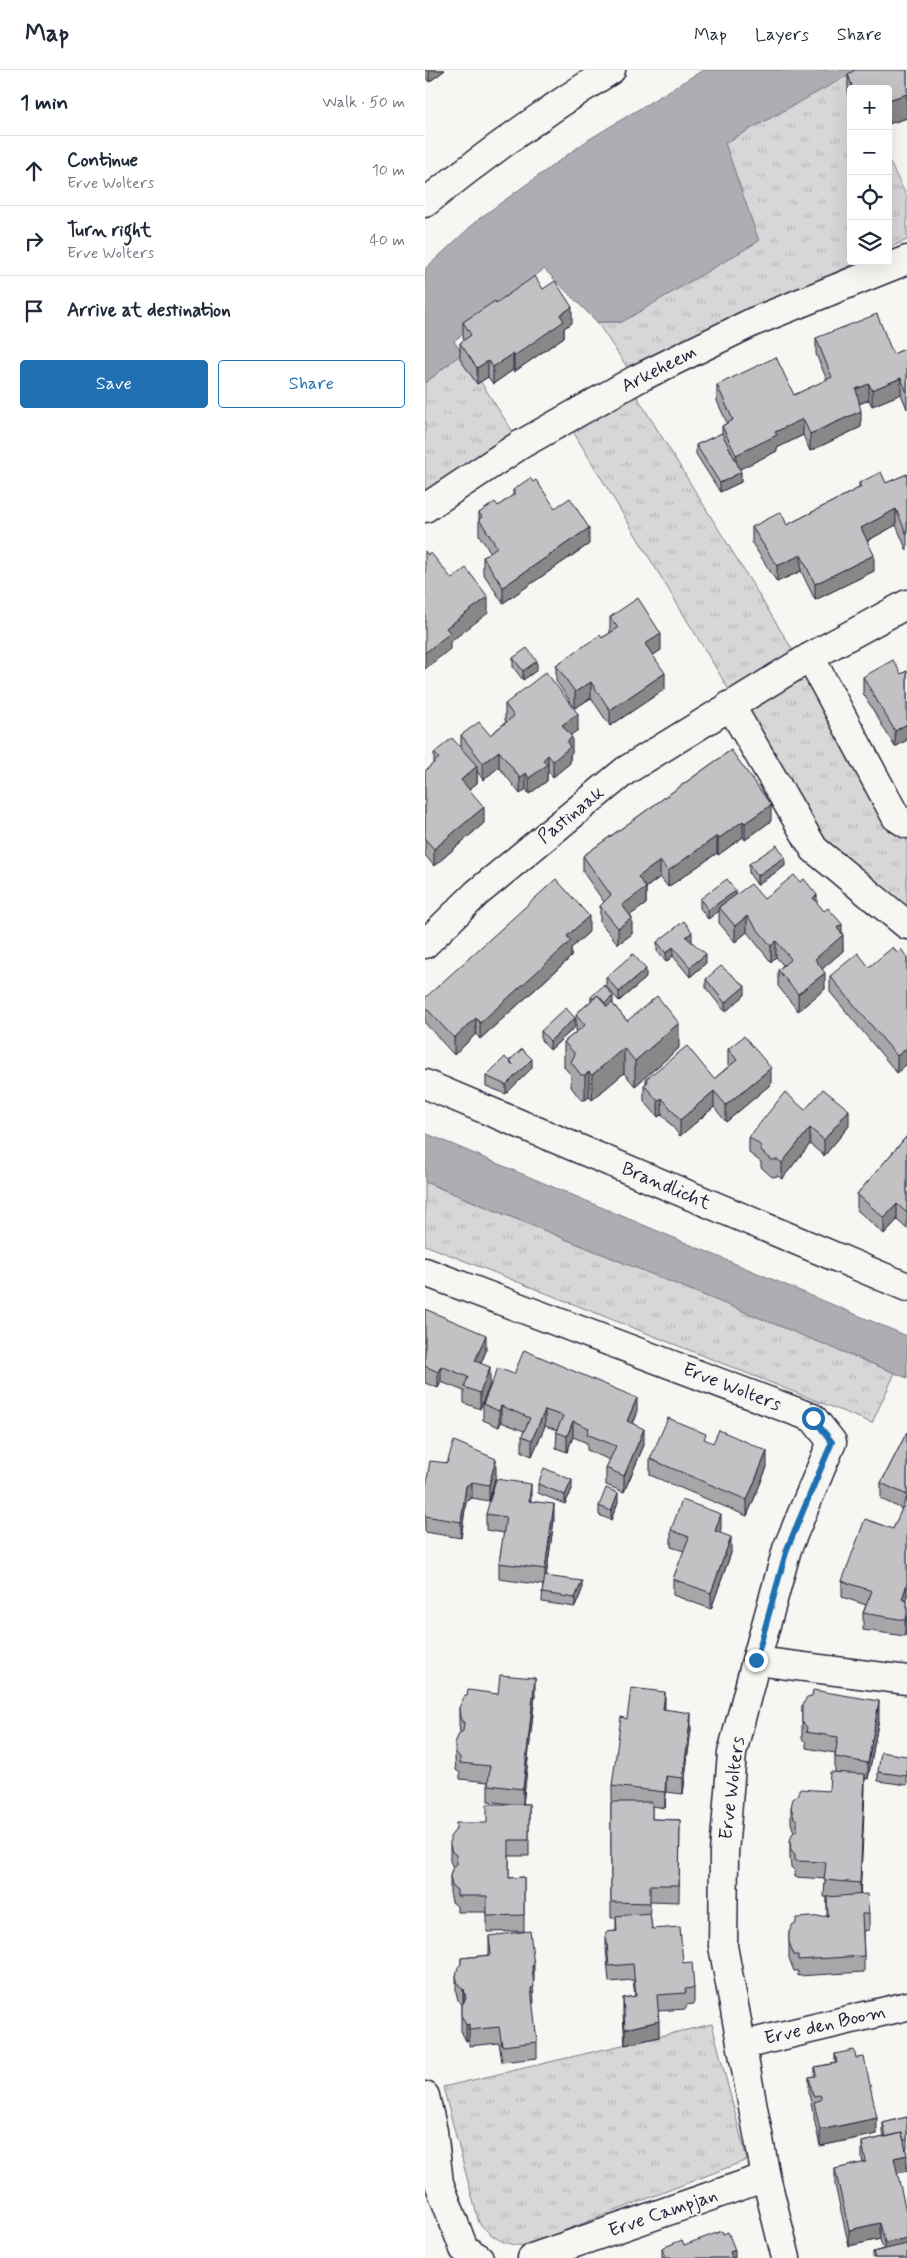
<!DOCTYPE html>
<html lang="en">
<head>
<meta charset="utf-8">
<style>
	:root { --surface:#fff; --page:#f2f2f3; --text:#1f2937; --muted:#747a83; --line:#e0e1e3; --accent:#1f6fb2 }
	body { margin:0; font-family:Mynerve,sans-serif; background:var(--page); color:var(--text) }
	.controls { position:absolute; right:15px; top:15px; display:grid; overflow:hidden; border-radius:5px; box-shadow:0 5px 20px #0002 }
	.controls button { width:45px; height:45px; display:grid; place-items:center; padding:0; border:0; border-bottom:1px solid var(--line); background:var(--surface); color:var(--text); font:25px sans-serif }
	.stop { position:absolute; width:15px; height:15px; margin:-11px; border:4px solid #1f6fb2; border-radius:50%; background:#fff }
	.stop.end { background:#1f6fb2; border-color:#fff; box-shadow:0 1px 5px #0008 }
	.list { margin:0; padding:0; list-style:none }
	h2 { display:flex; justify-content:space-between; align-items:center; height:65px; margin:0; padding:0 20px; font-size:21px }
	h2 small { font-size:16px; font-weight:400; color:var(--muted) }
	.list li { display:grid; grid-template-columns:32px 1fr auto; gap:15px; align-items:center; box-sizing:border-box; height:70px; padding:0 20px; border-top:1px solid var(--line) }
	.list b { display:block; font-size:19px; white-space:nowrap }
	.list p { margin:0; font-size:16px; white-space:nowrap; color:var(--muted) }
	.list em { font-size:16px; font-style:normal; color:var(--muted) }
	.actions { display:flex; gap:10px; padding:15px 20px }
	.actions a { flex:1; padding:11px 0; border:1px solid var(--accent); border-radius:5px; text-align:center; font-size:18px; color:var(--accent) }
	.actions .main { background:var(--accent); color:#fff }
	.icon { flex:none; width:28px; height:28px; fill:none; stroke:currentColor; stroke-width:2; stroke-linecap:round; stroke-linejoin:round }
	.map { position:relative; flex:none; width:482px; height:2188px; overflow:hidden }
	header { display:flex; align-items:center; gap:30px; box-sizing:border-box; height:70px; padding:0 25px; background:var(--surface); border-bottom:1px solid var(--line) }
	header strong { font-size:24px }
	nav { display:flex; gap:28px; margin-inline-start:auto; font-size:18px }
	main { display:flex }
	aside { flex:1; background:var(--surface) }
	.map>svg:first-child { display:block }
</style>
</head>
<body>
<header>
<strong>Map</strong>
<nav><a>Map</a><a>Layers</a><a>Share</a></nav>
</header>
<main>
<aside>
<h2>1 min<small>Walk · 50 m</small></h2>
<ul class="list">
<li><svg class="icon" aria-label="ahead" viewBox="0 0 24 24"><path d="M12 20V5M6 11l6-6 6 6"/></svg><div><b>Continue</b><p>Erve Wolters</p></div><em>10 m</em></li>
<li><svg class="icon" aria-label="right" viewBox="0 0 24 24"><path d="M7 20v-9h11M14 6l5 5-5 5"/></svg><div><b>Turn right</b><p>Erve Wolters</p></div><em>40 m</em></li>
<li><svg class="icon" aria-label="arrive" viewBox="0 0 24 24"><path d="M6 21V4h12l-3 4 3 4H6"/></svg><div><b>Arrive at destination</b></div></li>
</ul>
<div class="actions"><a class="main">Save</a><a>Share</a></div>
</aside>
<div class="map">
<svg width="482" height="2188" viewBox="0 0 482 2188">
	<defs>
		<pattern id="grass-tufts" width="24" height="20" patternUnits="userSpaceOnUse" patternTransform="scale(1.25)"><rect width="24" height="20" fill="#d7d7d7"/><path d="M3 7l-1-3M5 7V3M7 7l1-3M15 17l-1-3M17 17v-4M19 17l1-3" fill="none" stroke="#b8b8b9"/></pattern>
	</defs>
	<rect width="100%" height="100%" fill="#f6f6f2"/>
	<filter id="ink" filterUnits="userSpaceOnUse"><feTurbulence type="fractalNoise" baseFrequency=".02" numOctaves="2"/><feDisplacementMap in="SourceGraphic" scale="10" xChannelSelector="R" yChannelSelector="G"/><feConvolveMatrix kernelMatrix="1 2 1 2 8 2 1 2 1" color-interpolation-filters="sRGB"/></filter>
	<g filter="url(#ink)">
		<!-- grass -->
		<path fill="url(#grass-tufts)" stroke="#7c7c89" d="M421 5 428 19H426V191H435L324 242 204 300 172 252H197L300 73Z
			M463 89 482 127V170L463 178Z
			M37 283 90 365 0 427V313Z
			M208 320 482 766V839L394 769 146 358Z
			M0 1112 412 1279 470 1303 447 1353 0 1175Z
			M287 1954 322 2090 102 2175C81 2177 68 2168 54 2153L18 2017Z"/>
		<!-- water -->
		<path fill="#adadb3" stroke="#757583" d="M278 0H433L300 73 334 171 197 252H172L119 199 29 271 37 283 0 313V199L55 148 163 70Z
			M0 1063 482 1266V1308L0 1112Z"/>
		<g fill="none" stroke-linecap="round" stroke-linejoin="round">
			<defs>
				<path id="minor" d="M0 133C60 85 121 41 186 0
					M0 438 95 375 212 309 328 252 482 190
					M385 587 471 747 482 754
					M305 635 389 779 482 855
					M0 874 52 823 200 701 385 587 482 534
					M0 1014 482 1217
					M0 1202 388 1348 407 1372 362 1479 331 1591 307 1683 299 1783 298 1876 341 2107 361 2188
					M331 1591 482 1610
					M318 1975 482 1936
					M0 2026 8 2061 14 2113 39 2179 54 2188
					M107 2188 341 2107"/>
			</defs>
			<!-- minor casing -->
			<use href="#minor" stroke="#22223b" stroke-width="31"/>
			<!-- minor -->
			<use href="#minor" stroke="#f6f6f2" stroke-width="28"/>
		</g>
		<!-- wall -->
		<path fill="#a7a7a9" stroke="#22223b" d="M0 0H20L4 12 0 7Z
			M482 0V48L463 54V19H426V35L423 27V4Z
			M118 219 147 253 139 258V267L89 302 88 300 68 314 63 307 52 314 35 289V273L39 270 38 268V252L71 233Z
			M391 268 468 284 482 278V339L476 324 447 336 444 330 434 334 436 357 385 381 378 365 352 378V381L314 399 316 412 295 422 271 384V375L297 363V356L302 353 292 331V315L369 325 402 310 391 284Z
			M482 404V481L471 455 442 471 449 501 390 530 376 501 352 512 327 473V457L362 455 434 418V413H461Z
			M88 420 130 438 164 474 78 533 58 503V487L65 482 54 465V443L73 436 88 425Z
			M185 547 236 580 228 585 240 619 185 656 166 628 150 638 131 611V595L185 563Z
			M88 588 112 600 98 610 88 597Z
			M482 601V670L470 677 438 623V607L476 604Z
			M80 634 153 660 145 665 147 683 145 685V693L128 707 123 701 122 703V711L104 724 101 719 95 724 74 697 58 710 52 701V713L44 719 59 753 9 796 0 785V701L9 693V683L36 679V665H65L81 652 80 650Z
			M306 680 346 751 320 770 318 767 293 785 292 783 243 817 235 807 221 818V834L205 845 207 864 193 874 175 852V836L179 832 158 802V786Z
			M324 794 360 796 332 815 324 803Z
			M311 825 339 829 392 833 417 863 418 881 397 899 400 919 373 941 353 916V900L358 895 351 887 346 892 322 862 310 872 294 853V841L283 849 275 838V829Z
			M164 862 146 878V887L124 907 55 969 51 964 29 985 0 953V928Z
			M267 871V872L281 893 265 907 248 886 241 892 232 881V872Z
			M472 883 482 887V994L472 1003 405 922V906L444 897Z
			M181 907 221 908 194 931 181 916Z
			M281 909 320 925 300 942 281 918Z
			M166 927 188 934 202 951 254 978 210 1016 199 1003 167 1030 164 1027 160 1030H156L146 1017V1005L139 997V972L151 962V944L166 931Z
			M150 957 125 980 116 970V961Z
			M303 979 346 1014 301 1052 289 1037 255 1066 237 1044 233 1047 219 1031V1015L221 1013V1009H289L304 996 303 995Z
			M85 990 107 998 81 1024 61 1016V1006L85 992Z
			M380 1040 424 1056 399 1086 385 1074 357 1109 353 1106 347 1107 336 1097V1092L324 1083V1067Z
			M482 1066V1159L472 1150 459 1164 432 1140V1124Z
			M0 1239 61 1281 56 1293 65 1314 55 1339 39 1333V1321L16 1312 13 1318 0 1313Z
			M89 1304 212 1344 208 1354 219 1375 199 1422 181 1415V1398L185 1390 162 1380V1373L148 1367 142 1382 131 1378 132 1360 120 1356 107 1386 97 1382V1366L99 1361 76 1352 74 1357 58 1350V1334Z
			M482 1362V1561L480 1566 438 1560V1543L441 1535 417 1527V1511L468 1459 477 1439 456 1429V1413Z
			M225 1389 342 1397 322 1446 225 1405Z
			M22 1393 71 1405 64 1431 47 1428 41 1432 36 1468 0 1462V1423Z
			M113 1414 147 1419 140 1434 113 1423Z
			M106 1431 129 1450 121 1506 157 1520 150 1537 117 1532 118 1515 74 1509V1493L79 1463 61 1460V1444Z
			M193 1432 186 1450 174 1445V1436Z
			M246 1460H296L295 1463 306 1483 286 1539 248 1525V1509L259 1481 246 1477Z
			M73 1624 110 1625 98 1734H104V1786H84V1808L99 1807V1861L62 1862V1842H32V1836L27 1832 25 1822V1806L28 1798 25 1791V1775L62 1753 85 1734 63 1731V1712L35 1709V1703L31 1700 30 1689V1673L35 1663 34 1654V1638L42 1626Z
			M377 1636 454 1648 443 1709 440 1708 435 1824 444 1844V1860L438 1861 439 1886V1902L373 1906V1901H369L364 1888V1862L371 1854 402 1846V1827H399L400 1809 370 1807V1801L366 1797 365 1788V1771L369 1762 366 1753V1737L404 1721 410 1702V1683L381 1678V1672L377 1669Z
			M240 1639 266 1659 258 1724 241 1722 240 1738 227 1736V1749L255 1750 254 1832 225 1831V1843L227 1859 258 1893 269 1918V1934L261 1935V1939L233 1941 234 1967 200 1975 198 1944V1928L210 1926 208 1910 184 1912 181 1878V1862L191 1861V1848H186V1732H187V1716L202 1649Z
			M482 1686V1715L453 1711V1702Z
			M64 1866 109 1911 108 1912 109 1933H107L112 1972V1988L77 1992 74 1973 44 1976V1970L41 1971 36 1961V1935L33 1930 31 1922V1906L36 1895V1888L64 1885Z
			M410 1984 431 1988 452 2064 395 2076 389 2048V2042H388L384 2024V2007L390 2006V1997L410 1993Z
			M482 2047V2079H481L482 2101 472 2103 482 2188H448V2182L458 2179 455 2169 424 2176 410 2115V2099L438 2093 437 2088V2072L459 2067 458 2062V2053Z
			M259 2175 310 2188H237V2178Z"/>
		<!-- shaded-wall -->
		<path fill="#888889" stroke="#22223b" d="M4 0H20L4 12Z
			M482 24V48L463 54V30Z
			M147 237V253L139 258V267L89 302V286L135 245Z
			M88 284V300L68 314V297Z
			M63 291V307L52 314V298Z
			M476 308V324L447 336V320Z
			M444 314V330L431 335V319Z
			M436 341V357L385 381V364Z
			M378 349V365L352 378V381L311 401V385L350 362Z
			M316 402V412L295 422V413Z
			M471 439V455L436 474V458Z
			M164 458V474L78 533V517Z
			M376 485V501L352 512V496Z
			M449 485V501L390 530V514Z
			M63 527V543L25 572V579L0 599V583L21 558Z
			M236 564V580L220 591V574Z
			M112 591V600L98 610V601Z
			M240 603V619L185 656V640Z
			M166 612V628L150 638V622Z
			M153 644V660L137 671V655Z
			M482 654V670L470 677V661Z
			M147 667V683L145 685V693L128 707V691L142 672Z
			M74 681V697L58 710V693Z
			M123 685V701L122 703V711L104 724V708L118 690Z
			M52 696V713L36 726V710Z
			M101 703V719L95 724V708Z
			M346 735V751L320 770V753Z
			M59 737V753L9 796V779Z
			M318 751V767L293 785V769Z
			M292 766V783L243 817V801Z
			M360 787V796L332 815V806Z
			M235 791V807L219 819 221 818V834L197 851V835L213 807Z
			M311 821V830L294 837V841L283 849V840Z
			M392 825V841L388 828Z
			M164 846V862L146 878V887L55 969V953L142 866Z
			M322 846V862L310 872V856Z
			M207 848V864L193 874V858Z
			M417 854V867L418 865V881L390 905V889L412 858Z
			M267 862V871L261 876V867Z
			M351 871V887L346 892V876Z
			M248 877V886L241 892V883Z
			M281 884V893L265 907V897Z
			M221 899V908L194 931V922Z
			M400 903V919L373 941V924Z
			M320 916V925L300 942V933Z
			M188 926V935L175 946V937Z
			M51 948V964L29 985V968Z
			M150 948V957L125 980V971Z
			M254 953V978L210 1016V991Z
			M199 978V1003L167 1030V1005Z
			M482 978V994L472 1003V986Z
			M107 989V998L81 1024V1015Z
			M346 998V1014L301 1052V1035Z
			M164 1002V1027L160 1030V1005Z
			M289 1021V1037L255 1066V1050Z
			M237 1028V1044L233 1047V1031Z
			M424 1040V1056L399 1086V1070Z
			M385 1058V1074L357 1109V1093Z
			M472 1134V1150L459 1164V1148Z
			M61 1265V1281L50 1307V1291Z
			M16 1296V1312L13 1318V1302Z
			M65 1297V1314L55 1339V1323Z
			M212 1328V1344L202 1367V1351Z
			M76 1336V1352L74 1357V1341Z
			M120 1340V1356L107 1386V1370Z
			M148 1351V1367L142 1382V1366Z
			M219 1359V1375L199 1422V1406Z
			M342 1381V1397L322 1446V1430Z
			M71 1389V1405L64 1431V1415Z
			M147 1410V1419L140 1434V1425Z
			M47 1412V1428L41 1432 36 1468V1452L41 1416Z
			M106 1414V1430L104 1447V1431Z
			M193 1423V1432L186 1450V1441Z
			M129 1434V1450L120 1515V1499Z
			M296 1444V1460L290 1477V1461Z
			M306 1467V1483L286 1539V1523Z
			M157 1511V1520L150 1537V1528Z
			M482 1514V1530L477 1545V1529Z
			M482 1545V1561L480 1566V1550Z
			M110 1608V1625L98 1735V1719Z
			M240 1622V1638L238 1655V1639Z
			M454 1631V1648L443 1709V1693Z
			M266 1643V1659L258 1724V1708Z
			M440 1704V1721L435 1829V1813Z
			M241 1706V1722L240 1738V1722Z
			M109 1895V1911L107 1912V1896Z
			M39 1919V1936H38V1920Z
			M234 1951V1967L200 1975V1959Z
			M44 1954V1970L41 1971V1955Z
			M452 2048V2064L395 2076V2060Z
			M482 2085V2101L469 2104V2088Z
			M455 2153V2169L424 2176V2160Z
			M482 2168V2185L460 2188V2173Z
			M310 2180V2188H305V2182Z"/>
		<!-- building -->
		<path fill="#c2c2c4" stroke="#22223b" d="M430 0H482V24L463 30V19H428L423 4Z
			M110 206 118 219 130 211 147 237 135 245 139 251 89 286 88 284 68 297 63 291 52 298 35 273 46 265 38 252 70 231 71 233Z
			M452 244 468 284 482 278V323L476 308 447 320 444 314 431 319 436 341 385 364 378 349 350 362 352 365 311 385 297 356 308 350 292 315 351 287 369 325 407 307 391 268Z
			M297 363 316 402 295 413 271 375Z
			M456 402 461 413 482 404V465L471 439 436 458 449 485 390 514 376 485 352 496 327 457 356 442 362 455 436 417 434 413Z
			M105 408 108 412 111 410 130 438 145 428 164 458 78 517 58 487 72 477 54 449 57 447 54 443 70 432 73 436 91 423 88 420Z
			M0 481 3 485 6 483 27 509 41 498 63 527 21 558 25 563 0 583Z
			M213 528 236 564 220 574 240 603 185 640 166 612 150 622 131 595 175 565 177 568 193 558 185 547Z
			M102 578 112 591 98 601 88 588Z
			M468 590 476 604 482 601V654L470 661 438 607Z
			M121 602 153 644 137 655 147 667 142 672 145 677 128 691 123 685 118 690 122 695 104 708 101 703 95 708 74 681 58 693 36 665 54 652 65 665 89 646 80 634Z
			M27 668 52 696 36 710 59 737 9 779 0 769V701L14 688 9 683Z
			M306 680 346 735 320 753 318 751 293 769 292 766 243 801 235 791 213 807 221 818 197 835 207 848 193 858 175 836 186 825 158 786Z
			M352 775 360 787 332 806 324 794Z
			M369 805 375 812 379 809 392 825 388 828 399 841 403 838 417 854 412 858 418 865 390 889 400 903 373 924 353 900 366 889 351 871 346 876 322 846 310 856 294 837 326 814 339 829Z
			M131 809 164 846 142 866 146 871 124 891 55 953 51 948 29 968 0 937V928Z
			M302 809 311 821 283 840 275 829Z
			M259 851 267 862 261 867 281 884 265 897 248 877 241 883 232 872Z
			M468 877 472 883 476 879 482 887V978L472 986 405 906 433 883 444 897Z
			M208 884 221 899 194 922 181 907Z
			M296 896 320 916 300 933 281 909Z
			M179 915 188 926 180 933 173 925 168 929 166 927Z
			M173 925 182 937 187 933 202 951 232 926 254 953 210 991 199 978 167 1005 164 1002 160 1005H156L146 992 150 984 139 972 160 955 151 944Z
			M141 938 150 948 125 971 116 961Z
			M319 966 346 998 301 1035 289 1021 255 1050 237 1028 233 1031 219 1015 223 1012 221 1009 262 976 289 1009 312 990 303 979Z
			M97 979 107 989 81 1015 61 1006 80 987 88 995 85 990Z
			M398 1019 424 1040 399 1070 385 1058 357 1093 353 1090H347L336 1081V1076L324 1067 360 1022 380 1040Z
			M482 1066V1143L472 1134 459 1148 432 1124Z
			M0 1239 61 1265 50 1291 65 1297 55 1323 39 1317 43 1307 16 1296 13 1302 0 1296Z
			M99 1280 212 1328 202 1351 219 1359 199 1406 181 1398 191 1376 162 1364 164 1358 148 1351 142 1366 131 1362 138 1346 120 1340 107 1370 97 1366 105 1348 76 1336 74 1341 58 1334 73 1298 89 1304Z
			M243 1348 281 1364 279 1369 288 1373 294 1360 342 1381 322 1430 225 1389Z
			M482 1362V1425L456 1413Z
			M29 1371 71 1389 64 1415 47 1412 41 1416 36 1452 0 1446V1423L5 1391 22 1393Z
			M119 1398 147 1410 140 1425 113 1414Z
			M71 1409 106 1414 104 1431 129 1434 120 1499 74 1493 81 1447 61 1444Z
			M181 1418 193 1423 186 1441 174 1436Z
			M482 1427V1514L477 1529 482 1531V1545L480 1550 438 1543 447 1521 417 1511 440 1449 468 1459Z
			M257 1430 296 1444 290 1461 306 1467 286 1523 248 1509 264 1467 246 1460Z
			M120 1506 157 1511 150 1528 117 1523Z
			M75 1605 110 1608 98 1719 63 1715 65 1696 35 1693V1687L31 1683 30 1673 34 1664 38 1661 39 1652H37L35 1647 34 1638 38 1629 40 1626H42L43 1620 73 1624Z
			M206 1618 240 1622 238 1639 266 1643 258 1708 241 1706 240 1722 187 1716 196 1647 202 1649Z
			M388 1620 454 1631 443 1693 410 1687 413 1667 381 1662 382 1657 377 1652V1636L382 1627 387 1626Z
			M456 1682 482 1686V1706L453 1702Z
			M405 1702 440 1704 435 1813 399 1810 401 1792 370 1791V1785L366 1781 365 1771 367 1764 372 1760V1750L369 1748 366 1737 368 1729 374 1724V1719L404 1721Z
			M186 1732H227V1749L255 1750 254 1815H225V1833L186 1832Z
			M62 1734H104V1770H84V1808L99 1807V1845L62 1846V1826H32V1820L27 1816 25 1806 28 1796 32 1794 31 1785 27 1782 25 1775V1767L31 1759V1753H62Z
			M442 1824 444 1844H437L439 1886 373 1890V1885H369L364 1872V1862L368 1854H371V1848L403 1846 402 1827Z
			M225 1843 227 1859 255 1857 258 1893 267 1892 269 1918 260 1919 261 1923 232 1925 234 1951 200 1959 198 1928 211 1926 208 1894 184 1896 181 1862 192 1861 191 1846Z
			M105 1861 109 1895 107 1896 109 1917 106 1918 112 1972 77 1976 74 1957 44 1960V1954L41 1955 36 1945V1936L41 1929 39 1919 38 1920 33 1914 31 1906 33 1897 36 1894V1888L66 1885 64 1866Z
			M429 1980 431 1988 439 1987 452 2048 395 2060 389 2032 396 2030V2027L395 2025 388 2026 384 2007 391 2006 390 1997 412 1993 410 1984Z
			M482 2047V2070H479L477 2063 461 2067 458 2053Z
			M477 2063 482 2085 469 2088 482 2146V2168L460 2173 455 2153 424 2160 410 2099 441 2092 437 2072Z
			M297 2161 298 2164 303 2162 310 2180 305 2182 307 2188H241L237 2178 257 2170 259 2175Z
			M482 2174V2188H450L448 2182Z"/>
	</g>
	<g fill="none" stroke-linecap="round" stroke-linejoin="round" filter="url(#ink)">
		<!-- route -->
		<path stroke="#1f6fb2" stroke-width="6" d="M331 1590 362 1479 407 1372 388 1348"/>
	</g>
	<g text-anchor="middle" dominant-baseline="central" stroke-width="4" stroke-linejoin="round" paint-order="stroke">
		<!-- street labels -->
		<g font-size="19" fill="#22223b" stroke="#f6f6f2">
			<text transform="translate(234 299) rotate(-27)">Arkeheem</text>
			<text transform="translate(146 745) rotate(-39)">Pastinaak</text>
			<text transform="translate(241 1116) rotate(23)">Brandlicht</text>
			<text transform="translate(307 1317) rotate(21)">Erve Wolters</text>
			<text transform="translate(307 1718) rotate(-83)">Erve Wolters</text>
			<text transform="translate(400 1955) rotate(-13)">Erve den Boom</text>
			<text transform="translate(238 2143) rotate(-19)">Erve Campjan</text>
		</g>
	</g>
</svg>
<div class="controls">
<button>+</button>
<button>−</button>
<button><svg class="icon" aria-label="locate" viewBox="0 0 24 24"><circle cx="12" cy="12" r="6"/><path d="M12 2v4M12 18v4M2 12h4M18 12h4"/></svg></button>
<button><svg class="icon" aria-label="layers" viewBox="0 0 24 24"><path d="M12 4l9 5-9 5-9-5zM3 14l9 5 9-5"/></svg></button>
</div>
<div class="stop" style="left:388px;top:1348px"></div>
<div class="stop end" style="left:331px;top:1590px"></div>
</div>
</main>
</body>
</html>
